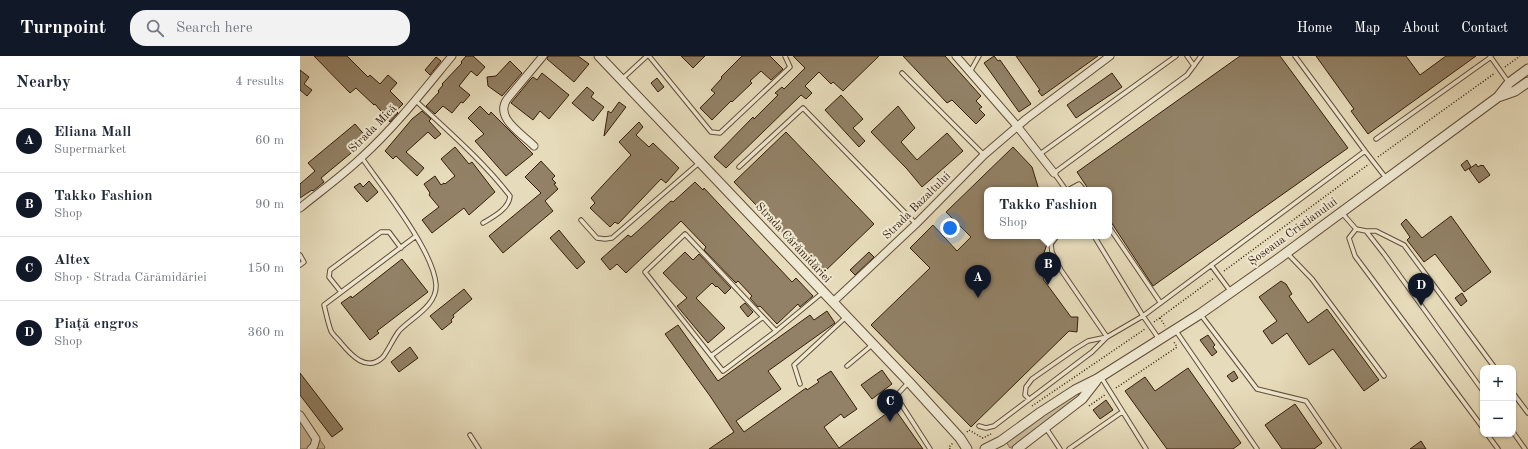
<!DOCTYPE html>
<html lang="en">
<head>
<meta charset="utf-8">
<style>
	:root { --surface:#fff; --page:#f2f2f3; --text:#1f2937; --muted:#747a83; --line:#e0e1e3; --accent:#111827 }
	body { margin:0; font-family:"Old Standard TT",serif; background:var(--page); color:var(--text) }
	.controls { position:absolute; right:12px; bottom:12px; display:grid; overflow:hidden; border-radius:8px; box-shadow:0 1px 3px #0004 }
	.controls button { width:36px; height:36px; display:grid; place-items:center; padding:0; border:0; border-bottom:1px solid var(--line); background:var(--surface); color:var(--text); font:20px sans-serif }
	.you { position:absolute; left:650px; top:172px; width:14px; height:14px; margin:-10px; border:3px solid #fff; border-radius:50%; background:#1a73e8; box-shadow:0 0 0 6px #1a73e833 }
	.badge { display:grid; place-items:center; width:26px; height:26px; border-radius:50%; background:var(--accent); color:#fff; font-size:13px; font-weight:700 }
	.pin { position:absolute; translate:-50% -33px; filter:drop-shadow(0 1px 2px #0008) }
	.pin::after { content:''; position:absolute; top:21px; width:14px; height:12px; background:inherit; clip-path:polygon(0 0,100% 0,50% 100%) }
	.popup { position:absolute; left:684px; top:131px; width:128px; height:52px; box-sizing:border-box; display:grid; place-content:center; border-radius:8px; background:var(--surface); filter:drop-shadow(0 1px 3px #0005); font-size:13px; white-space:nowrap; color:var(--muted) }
	.popup b { font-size:15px; color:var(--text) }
	.popup::after { content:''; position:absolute; left:50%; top:100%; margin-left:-8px; border:8px solid transparent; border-top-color:var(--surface) }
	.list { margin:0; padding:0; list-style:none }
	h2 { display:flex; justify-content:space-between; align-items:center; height:52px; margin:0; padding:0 16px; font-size:17px }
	h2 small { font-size:13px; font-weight:400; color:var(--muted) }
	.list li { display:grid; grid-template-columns:26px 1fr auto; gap:12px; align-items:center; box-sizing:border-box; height:64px; padding:0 16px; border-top:1px solid var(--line) }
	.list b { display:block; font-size:15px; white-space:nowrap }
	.list p { margin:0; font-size:13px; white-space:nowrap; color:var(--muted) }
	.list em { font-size:13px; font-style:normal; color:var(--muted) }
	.icon { flex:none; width:22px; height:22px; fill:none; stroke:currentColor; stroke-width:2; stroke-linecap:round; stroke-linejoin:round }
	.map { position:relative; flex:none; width:1228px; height:393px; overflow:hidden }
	header { display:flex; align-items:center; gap:24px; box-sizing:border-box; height:56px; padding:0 20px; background:var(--accent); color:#fff }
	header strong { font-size:19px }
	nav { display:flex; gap:22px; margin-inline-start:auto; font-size:14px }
	.search { width:280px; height:36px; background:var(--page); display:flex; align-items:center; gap:10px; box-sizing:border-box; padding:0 14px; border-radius:16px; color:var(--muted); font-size:15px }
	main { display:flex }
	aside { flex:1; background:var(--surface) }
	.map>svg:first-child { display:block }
</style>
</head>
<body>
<header>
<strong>Turnpoint</strong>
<div class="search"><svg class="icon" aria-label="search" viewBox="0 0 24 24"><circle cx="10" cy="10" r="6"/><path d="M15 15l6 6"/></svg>Search here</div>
<nav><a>Home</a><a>Map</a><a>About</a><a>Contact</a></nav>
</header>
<main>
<aside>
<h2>Nearby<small>4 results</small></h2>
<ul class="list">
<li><span class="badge">A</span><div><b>Eliana Mall</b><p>Supermarket</p></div><em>60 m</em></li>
<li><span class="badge">B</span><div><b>Takko Fashion</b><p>Shop</p></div><em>90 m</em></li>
<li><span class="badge">C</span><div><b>Altex</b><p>Shop · Strada Cărămidăriei</p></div><em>150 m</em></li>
<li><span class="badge">D</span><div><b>Piață engros</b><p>Shop</p></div><em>360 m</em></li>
</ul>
</aside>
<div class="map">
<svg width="1228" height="393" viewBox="0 0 1228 393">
	<rect width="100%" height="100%" fill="#e6dbba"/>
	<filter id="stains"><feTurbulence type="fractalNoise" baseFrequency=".005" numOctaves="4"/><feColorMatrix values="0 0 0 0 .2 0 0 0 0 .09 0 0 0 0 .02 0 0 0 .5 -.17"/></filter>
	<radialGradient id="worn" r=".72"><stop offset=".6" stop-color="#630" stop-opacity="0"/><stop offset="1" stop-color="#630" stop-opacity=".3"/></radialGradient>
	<!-- green -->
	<path fill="#c8bb9c" stroke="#7f6d54" d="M786 332 767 351 710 392 706 386 769 342Z
		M0 356 25 391 24 393H0Z"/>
	<!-- building -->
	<path fill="#928166" stroke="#361f0b" d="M14 0H47L68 21 70 19 80 28 88 19 97 27 90 35 103 48 96 55 98 57 90 66 75 48 74 49 56 32 50 37Z
		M166 0H173L185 11 177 20 171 15 159 30 170 39 163 47 161 46 152 57 143 50 135 58 126 50 139 36 138 35 143 29 142 28 162 7 161 6Z
		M248 0H278L289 8 274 26 247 3Z
		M381 0H405L393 12Z
		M442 0H470L483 13 471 24 461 15 450 25 452 27 432 46 431 45 412 64 400 52 415 37 411 34 422 22 421 21Z
		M493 0H579L543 35 533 26 531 28 519 16 505 30 512 37 506 43 501 39 426 112 414 101 453 61 454 63 478 39 475 37 482 31 484 33 505 12Z
		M603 0H645L681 40 676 45 682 51 679 53 685 59 676 68 652 44 647 47Z
		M694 0 698 5 700 4 731 48 719 56 684 7Z
		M716 0H798L742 40 738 35 740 34Z
		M940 0H980L1048 92 853 230 809 163V134H789L777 116Z
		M1016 0H1106L1120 19 1146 0H1176L1068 78 1051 55 1054 53Z
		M136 1 141 5 130 19 125 14Z
		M210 5 222 17 202 40 188 30 187 21 196 20Z
		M0 14 9 21 4 28 12 34 7 40 0 34Z
		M242 17 269 39 249 63 240 55 233 64 211 47 230 24 233 21 237 24Z
		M812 17 822 31 776 62 767 49Z
		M357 22 364 31 358 36 351 27Z
		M287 31 294 37 291 41 304 51 293 65 272 47Z
		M541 39 563 63 553 72 565 85 559 91 525 54Z
		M319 46 326 51 304 80 308 55 311 57Z
		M180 50 189 59 191 56 233 98 206 120 175 85 184 78 168 62Z
		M598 50 615 72 601 86 617 104 647 77 663 95 622 131 607 113 571 76Z
		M122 55 131 63 129 65 141 78 135 83 128 76 106 96 124 112 117 120 96 100 93 103 85 95 112 63Z
		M339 66 343 71 336 79 349 91 353 87 379 112 366 127 361 123 318 168 315 166 310 171 290 152 295 147 291 142 331 99 319 86Z
		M55 68 68 83 21 122 24 126 13 135 12 134 0 142V128L15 115 8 107Z
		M486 76 574 168 522 218 434 126Z
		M155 91 169 108 172 106 195 136 169 159 164 152 132 177 122 164 139 151 129 139 130 137 124 128 135 120 141 129 144 127 145 128 155 120 141 103Z
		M713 91 732 111 739 134H687V180H740L747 188 742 203 749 212 743 223 771 261H778L777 276 769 275 671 371 571 269 630 212 610 192 633 169 657 195 671 181 646 156Z
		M1167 104 1171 111 1165 115 1161 109Z
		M241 105 255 120 252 123 256 127 254 128 258 133 245 145 253 155 203 197 189 180 241 137 225 121Z
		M1176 108 1178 111 1181 109 1182 110 1183 109 1190 119 1179 127 1169 113Z
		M69 125 78 136 67 146 54 131 60 127 63 131Z
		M395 126 403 134 404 132 492 226 496 222 513 240 500 251 498 248 477 268 460 250 458 251 450 242 452 240 438 225 436 227 404 194 406 191 381 165 326 217 317 208 310 214 301 203 328 179 331 181 371 145 373 146Z
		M1151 160 1191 216 1164 236 1135 198 1124 206 1107 184 1110 181 1101 168 1106 163 1122 182Z
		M259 174 285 206 277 213 250 182Z
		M385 196 393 204 399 198 431 232 425 238 417 230 416 231 412 227 396 242 425 272 408 287 377 250 387 242 363 217Z
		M569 196 574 201 555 219 550 214Z
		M102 203 128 236 77 275 79 277 70 284 41 247 51 240 52 242Z
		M981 225 986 228 992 238 989 240 1008 267 1027 253 1079 324 1064 335 1033 293 1009 309 987 277 972 288 963 275 977 265 959 241Z
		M164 233 172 243 153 259 154 261 151 264 152 266 142 274 130 260Z
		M1162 237 1167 245 1161 250 1155 242Z
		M445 247 453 256 448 261 440 251Z
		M527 255 535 267 468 315 481 333 436 365 444 376 506 332 507 334 519 326 517 324 531 315 557 353 544 362 541 358 524 371 539 392 594 352 623 393H409L434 376 410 340 365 278 378 269 418 325 510 259 514 264Z
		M908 279 915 289 913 291 917 296 912 300 900 284Z
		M110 291 118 302 99 316 91 306Z
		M888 312 941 387 933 393H867L825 335 845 321 855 335Z
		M582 314 592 328 572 343 561 329Z
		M934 315 938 322 932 326 927 320Z
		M0 317 43 373 32 381 0 339Z
		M806 344 813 354 800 363 793 354Z
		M995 348 1022 387 1014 393H982L965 369Z
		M1121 385 1126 393H1110Z"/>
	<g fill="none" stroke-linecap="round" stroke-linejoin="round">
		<defs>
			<path id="service" d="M349 0 411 76 420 77 490 11 485 0
				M887 0 894 10
				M1190 0 1209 27
				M670 16 679 0
				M602 17 684 99
				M322 23 347 0
				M116 45C148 75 183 105 210 140 209 153 193 161 183 167
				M1076 83 1191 1
				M1065 95 1086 122
				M740 98 876 0
				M62 102C82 131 134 195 136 229 137 250 111 262 99 275 93 283 89 293 83 301 67 317 51 299 41 287 38 283 33 279 31 275 28 267 26 257 24 249L116 180
				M439 111 503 52 616 168
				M766 134 754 117 887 19 901 0
				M768 134 779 128 784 134
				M1042 157 1056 173 1066 175 1084 198 1183 335
				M281 164 297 182 305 183 312 182 399 107
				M809 171 860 246
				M1056 173 1049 182 1055 200 1183 372
				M1066 175H1076L1104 189 1195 312
				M794 180 843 260 859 283
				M987 197 1012 223 1084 320
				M0 199 4 206 0 209
				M911 209 931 236
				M41 236 29 221 30 214 81 176H89L101 192
				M901 259 957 333 1006 345 1039 393
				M476 275 385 178 345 216 423 315 476 275 522 237
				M876 275 957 393
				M411 300 463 261
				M547 310 572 289
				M801 321 846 393
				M608 327 596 340 630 393
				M500 328 494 309 546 261
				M1213 337 1228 357
				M729 343 725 339 726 331 732 323 775 293 788 285 807 281 761 214 752 196 751 188 757 180
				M679 370 686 372 694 370 792 296 807 281 843 260 1065 95 995 0
				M746 372 760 393
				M1213 376 1225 393
				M1187 378 1198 393
				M170 379 179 393
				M769 393 822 356"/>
			<path id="minor" d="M656 0 717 70 754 117
				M234 90C221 77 193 61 208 42L243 0
				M0 152C21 135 43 119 62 101 95 71 123 35 152 0
				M533 246 616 168 684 99 726 63 810 0
				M0 359 16 383 14 390 11 393"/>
			<path id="tertiary" d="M299 0 609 326 660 382 667 393
				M1198 41 1209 27 1228 13
				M685 393 701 385 741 356 775 334 797 323 900 258 978 203 1198 41 1215 35 1228 26
				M717 393 782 343 796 325"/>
		</defs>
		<!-- service casing -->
		<use href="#service" stroke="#624e37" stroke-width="5.5"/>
		<!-- minor casing -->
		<use href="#minor" stroke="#624e37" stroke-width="9"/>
		<!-- tertiary casing -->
		<use href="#tertiary" stroke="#624e37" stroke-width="11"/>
		<!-- path -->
		<path stroke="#361f0b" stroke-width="1.5" stroke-dasharray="1 2" stroke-linecap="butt" d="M1205 11 1220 0
			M1078 101 1195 17
			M924 215 1069 108
			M860 262 865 270
			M854 266 914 222
			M816 332 877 291 874 286
			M732 350 845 273
			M789 350 806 338
			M667 376 669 374 683 382 691 378
			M650 393 649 391 653 387"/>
		<!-- service -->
		<use href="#service" stroke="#efe8d2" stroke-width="3.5"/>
		<!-- minor -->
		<use href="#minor" stroke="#efe8d2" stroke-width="7"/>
		<!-- tertiary -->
		<use href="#tertiary" stroke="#efe8d2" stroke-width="9"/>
	</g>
	<g text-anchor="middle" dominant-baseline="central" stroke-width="4" stroke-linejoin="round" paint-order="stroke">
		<!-- street labels -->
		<g font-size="12" fill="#361f0b" stroke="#efe8d2">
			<text transform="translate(73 73) rotate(-45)">Strada Mică</text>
			<text transform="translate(617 150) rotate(-45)">Strada Bazaltului</text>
			<text transform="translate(993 176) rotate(-36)">Șoseaua Cristianului</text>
			<text transform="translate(493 187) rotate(47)">Strada Cărămidăriei</text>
		</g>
	</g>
	<rect width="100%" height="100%" filter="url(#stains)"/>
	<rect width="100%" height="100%" fill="url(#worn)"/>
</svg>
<div class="controls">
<button>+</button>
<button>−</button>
</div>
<div class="you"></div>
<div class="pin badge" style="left:678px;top:242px">A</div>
<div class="pin badge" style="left:748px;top:229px">B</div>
<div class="popup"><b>Takko Fashion</b>Shop</div>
<div class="pin badge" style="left:590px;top:366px">C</div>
<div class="pin badge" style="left:1121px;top:250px">D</div>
</div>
</main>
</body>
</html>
